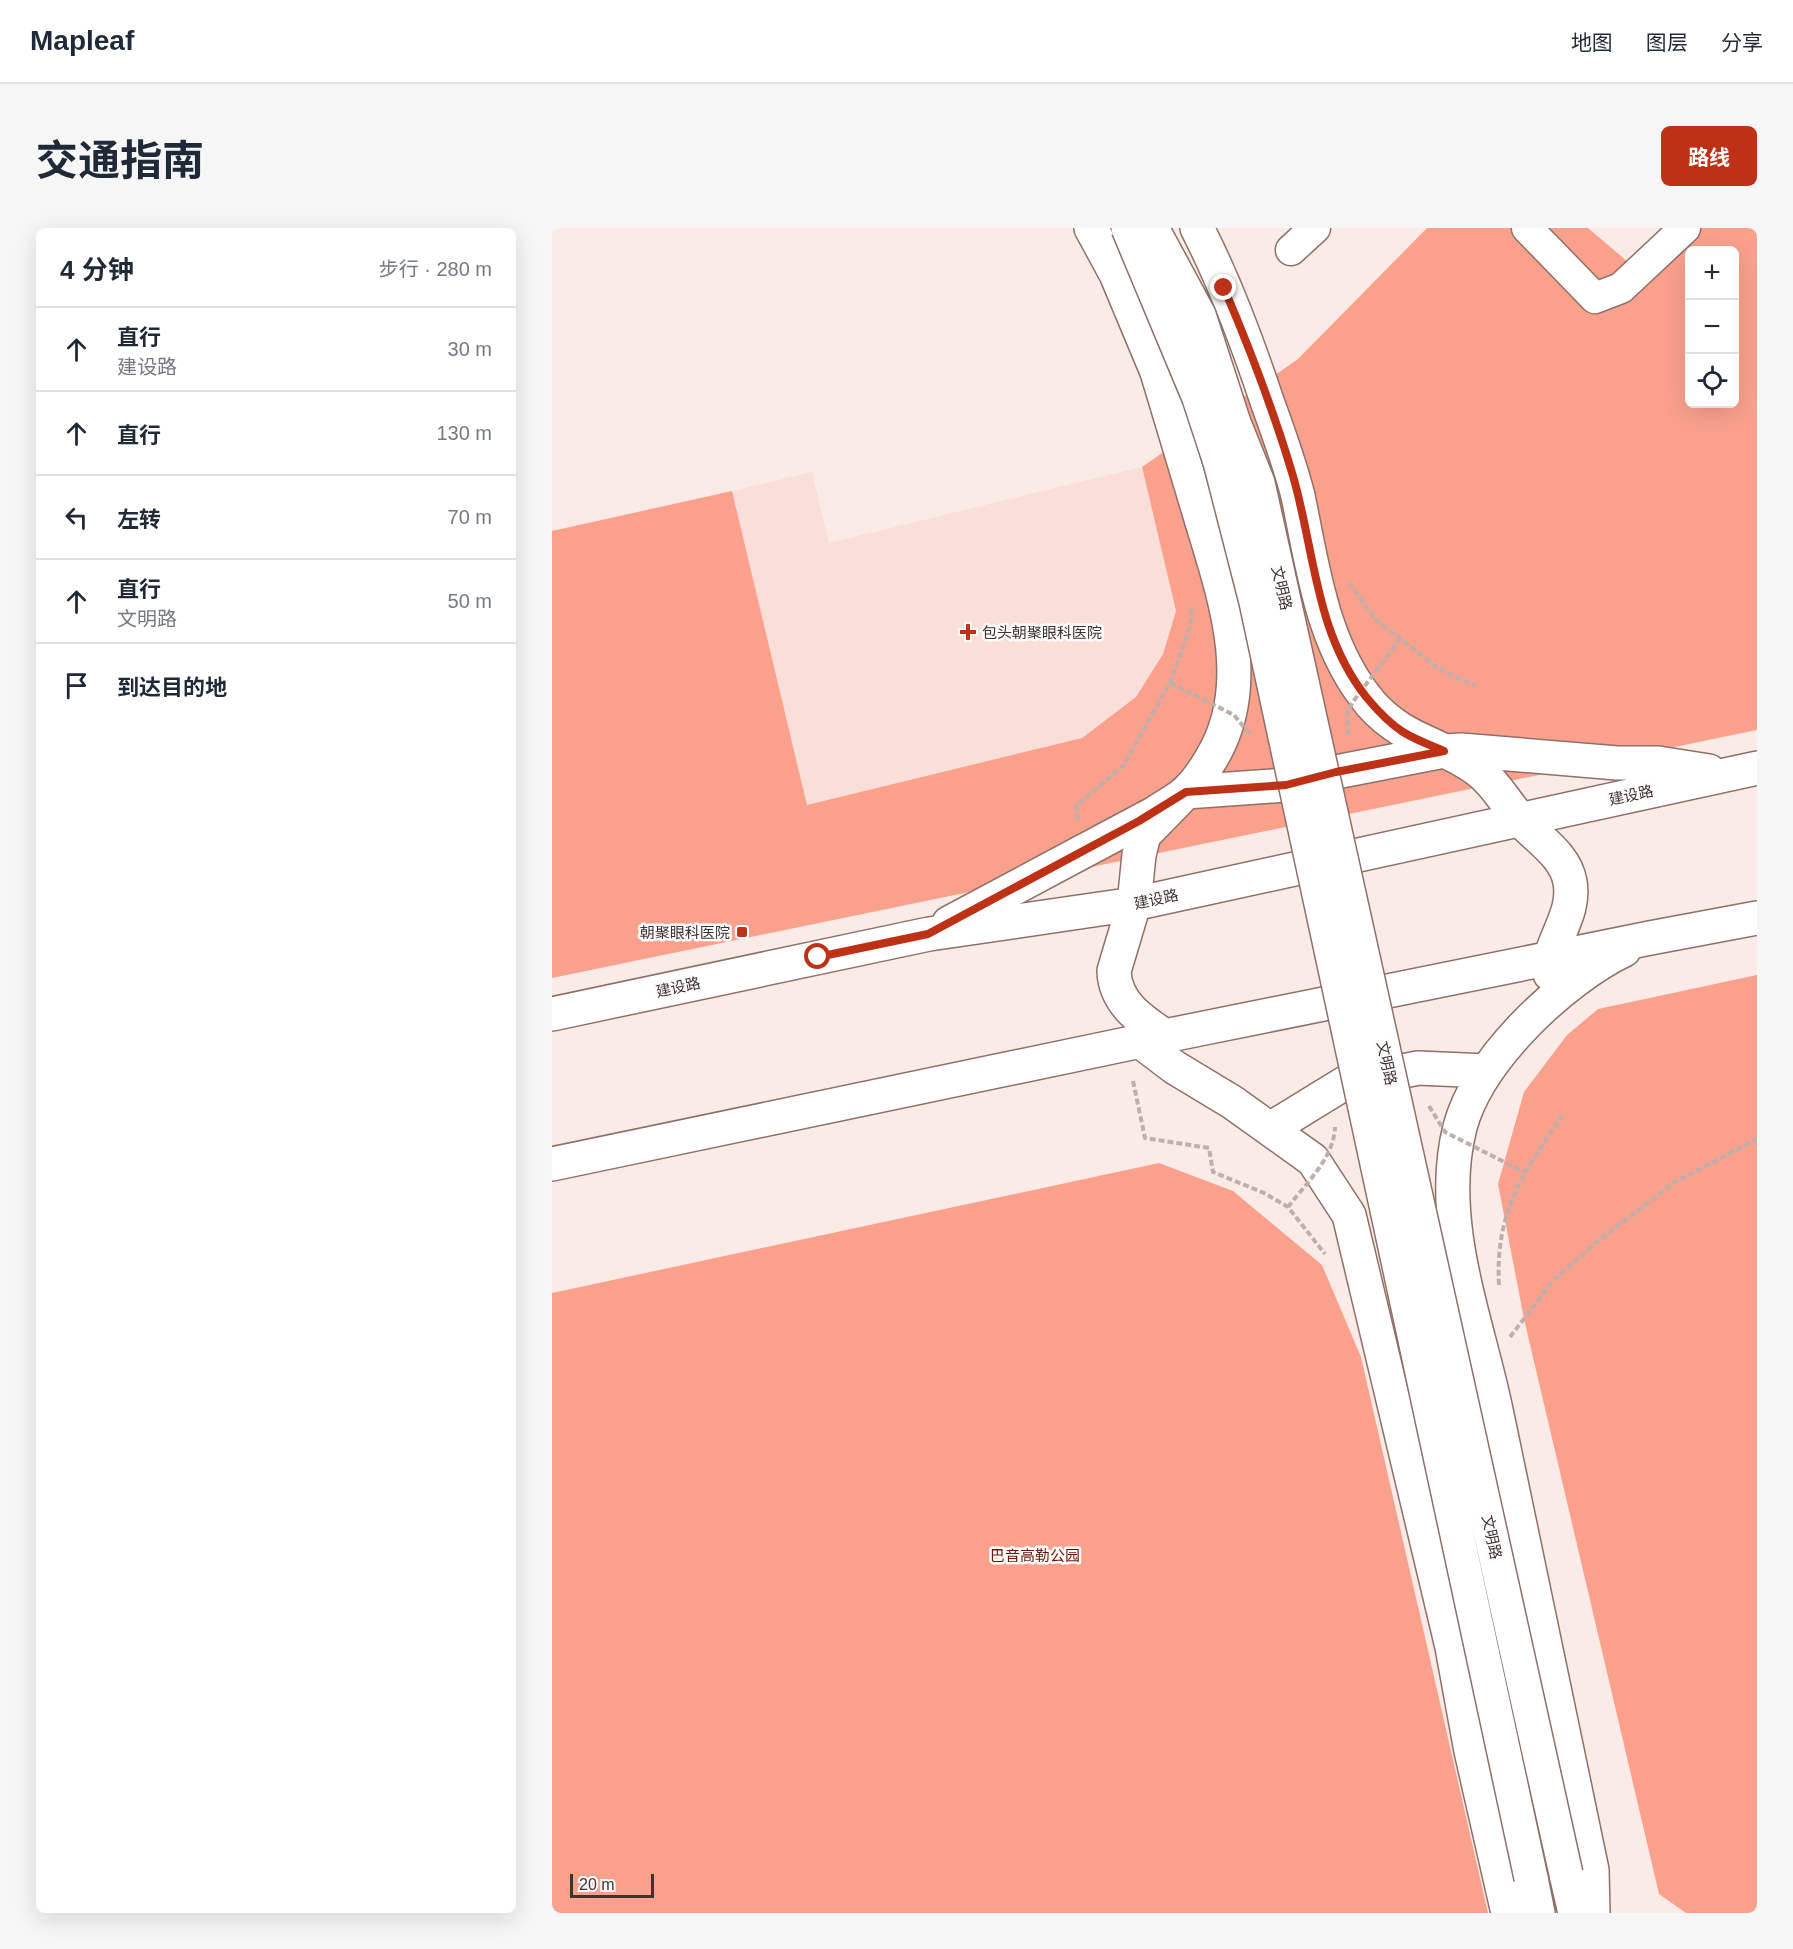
<!DOCTYPE html>
<html lang="zh">
<head>
<meta charset="utf-8">
<style>
	:root { --surface:#fff; --page:#f6f6f7; --text:#1f2937; --muted:#747a83; --line:#e0e1e3; --accent:#bd3216 }
	body { margin:0; font-family:Helvetica,"Noto Sans SC",sans-serif; background:var(--page); color:var(--text) }
	.controls { position:absolute; right:18px; top:18px; display:grid; overflow:hidden; border-radius:9px; box-shadow:0 6px 24px #0002 }
	.controls button { width:54px; height:54px; display:grid; place-items:center; padding:0; border:0; border-bottom:2px solid var(--line); background:var(--surface); color:var(--text); font:30px sans-serif }
	.scale { position:absolute; left:18px; bottom:15px; width:84px; box-sizing:border-box; padding-left:6px; border:3px solid #40322e; border-top:0; font-size:16px; line-height:21px; white-space:nowrap; color:#40322e; -webkit-text-stroke:4px #fcfcfc; paint-order:stroke }
	.stop { position:absolute; width:18px; height:18px; margin:-14px; border:4px solid #bd3216; border-radius:50%; background:#fff }
	.stop.end { background:#bd3216; border-color:#fff; box-shadow:0 2px 6px #0008 }
	.list { margin:0; padding:0; list-style:none }
	h2 { display:flex; justify-content:space-between; align-items:center; height:78px; margin:0; padding:0 24px; font-size:26px }
	h2 small { font-size:20px; font-weight:400; color:var(--muted) }
	.list li { display:grid; grid-template-columns:39px 1fr auto; gap:18px; align-items:center; box-sizing:border-box; height:84px; padding:0 24px; border-top:2px solid var(--line) }
	.list b { display:block; font-size:22px; white-space:nowrap }
	.list p { margin:0; font-size:20px; white-space:nowrap; color:var(--muted) }
	.list em { font-size:20px; font-style:normal; color:var(--muted) }
	.icon { flex:none; width:33px; height:33px; fill:none; stroke:currentColor; stroke-width:2; stroke-linecap:round; stroke-linejoin:round }
	.map { position:relative; flex:none; width:1205px; height:1685px; overflow:hidden; border-radius:9px }
	header { display:flex; align-items:center; gap:36px; box-sizing:border-box; height:84px; padding:0 30px; background:var(--surface); border-bottom:2px solid var(--line) }
	header strong { font-size:28px }
	nav { display:flex; gap:33px; margin-inline-start:auto; font-size:21px }
	.intro { display:flex; align-items:center; justify-content:space-between; box-sizing:border-box; height:144px; padding:0 36px }
	h1 { margin:0; font-size:42px }
	.button { padding:15px 27px; border-radius:9px; background:var(--accent); color:#fff; font-size:21px; font-weight:700 }
	main { display:flex; gap:36px; padding:0 36px }
	aside { flex:1; background:var(--surface); border-radius:9px; box-shadow:0 6px 24px #0002 }
	.map>svg:first-child { display:block }
</style>
</head>
<body>
<header>
<strong>Mapleaf</strong>
<nav><a>地图</a><a>图层</a><a>分享</a></nav>
</header>
<div class="intro"><h1>交通指南</h1><a class="button">路线</a></div>
<main>
<aside>
<h2>4 分钟<small>步行 · 280 m</small></h2>
<ul class="list">
<li><svg class="icon" aria-label="ahead" viewBox="0 0 24 24"><path d="M12 20V5M6 11l6-6 6 6"/></svg><div><b>直行</b><p>建设路</p></div><em>30 m</em></li>
<li><svg class="icon" aria-label="ahead" viewBox="0 0 24 24"><path d="M12 20V5M6 11l6-6 6 6"/></svg><div><b>直行</b></div><em>130 m</em></li>
<li><svg class="icon" aria-label="left" viewBox="0 0 24 24"><path d="M17 20v-9H6M10 6l-5 5 5 5"/></svg><div><b>左转</b></div><em>70 m</em></li>
<li><svg class="icon" aria-label="ahead" viewBox="0 0 24 24"><path d="M12 20V5M6 11l6-6 6 6"/></svg><div><b>直行</b><p>文明路</p></div><em>50 m</em></li>
<li><svg class="icon" aria-label="arrive" viewBox="0 0 24 24"><path d="M6 21V4h12l-3 4 3 4H6"/></svg><div><b>到达目的地</b></div></li>
</ul>
</aside>
<div class="map">
<svg width="1205" height="1685" viewBox="0 0 1205 1685">
	<rect width="100%" height="100%" fill="#faebe7"/>
	<!-- built -->
	<path fill="#faded8" d="M590 239 624 382 611 426 584 469 530 510 255 577 180 263 260 244 277 315Z"/>
	<!-- green -->
	<path fill="#faa18e" fill-rule="evenodd" d="M875 0H1036L1076 34 1109 0H1205V502L0 750V303L180 263 255 577 530 510 584 469 611 426 624 383 590 239 746 131ZM1138 22H1182V176H1138Z
		M1205 747V1685H1134L1107 1666 972 1091 946 956 972 864 1015 807 1046 781Z
		M607 935 681 963 770 1037 809 1129 936 1685H0V1065Z"/>
	<g fill="none" stroke-linecap="round" stroke-linejoin="round">
		<defs>
			<path id="street" d="M975 0 1043 70 1069 60 1133 0
				M739 22 763 0"/>
			<path id="secondary" d="M539 0 564 46 605 144 650 294
				M645 0C674 56 696 116 716 176 727 206 738 237 746 268
				M1014 1646 1023 1685
				M979 1650 986 1685"/>
			<path id="primary" d="M746 268C761 340 770 418 819 476 852 513 886 514 923 540 942 553 953 574 968 591 985 611 1013 626 1018 654 1023 681 1006 703 999 728 998 734 998 740 998 746
				M397 695 603 585C613 578 625 572 634 564 644 555 652 543 659 531 704 458 673 370 650 294
				M0 786 377 706 582 676 1205 540
				M613 808C589 792 563 775 562 743L582 676 587 627 592 607 634 564 734 557 784 544 892 523 909 522 1065 535H1106L1157 543
				M589 814 622 839 680 874 761 932 797 987 900 1419 919 1523 956 1685
				M718 901 793 855 866 840 935 843
				M0 936 613 808 1098 710 1205 690
				M1041 1685 1040 1642C1008 1488 976 1335 944 1182 925 1091 884 993 908 899 926 831 1010 752 1072 722"/>
		</defs>
		<!-- street casing -->
		<use href="#street" stroke="#906f67" stroke-width="33"/>
		<!-- secondary casing -->
		<use href="#secondary" stroke="#906f67" stroke-width="36"/>
		<!-- primary casing -->
		<use href="#primary" stroke="#906f67" stroke-width="36"/>
		<!-- path -->
		<path stroke="#beafab" stroke-width="4" stroke-dasharray="6 3" stroke-linecap="butt" d="M797 355 824 392 887 441 923 458
			M526 592 524 578 571 538 618 455 639 396 640 377
			M581 853 593 910 657 920 661 944 712 965 736 979 773 1026
			M947 1057C943 984 971 945 1010 888
			M958 1109 1001 1053 1042 1016 1123 954 1205 911"/>
		<!-- street -->
		<use href="#street" stroke="#fff" stroke-width="30"/>
		<!-- secondary -->
		<use href="#secondary" stroke="#fff" stroke-width="33"/>
		<!-- primary -->
		<use href="#primary" stroke="#fff" stroke-width="33"/>
		<defs>
			<path id="secondary-bridge" d="M576 0 647 170 668 234 704 374 979 1650
				M600 0 647 87 682 195 706 255 1014 1646"/>
		</defs>
		<!-- secondary-bridge casing -->
		<use href="#secondary-bridge" stroke="#906f67" stroke-width="36" stroke-linecap="butt"/>
		<!-- path-bridge -->
		<path stroke="#beafab" stroke-width="4" stroke-dasharray="6 3" stroke-linecap="butt" d="M618 455 682 487 699 508
			M796 507 795 486 800 475 848 411
			M877 878 893 904 972 944
			M736 979C754 955 782 930 783 899"/>
		<!-- secondary-bridge -->
		<use href="#secondary-bridge" stroke="#fff" stroke-width="33"/>
	</g>
	<g fill="none" stroke-linecap="round" stroke-linejoin="round">
		<!-- route -->
		<path stroke="#bd3216" stroke-width="8" d="M266 729 376 706 587 593 634 564 734 557 784 544 892 523C878 517 864 512 851 504 837 495 825 482 815 470 763 405 763 324 741 248 722 184 698 121 672 60"/>
	</g>
	<!-- markers -->
	<g fill="#bd3216" stroke="#fcfcfc" stroke-width="2">
		<path d="M413 395h6v6h6v6h-6v6h-6v-6h-6v-6h6z"/>
		<rect x="184" y="698" width="12" height="12" rx="3"/>
	</g>
	<g text-anchor="middle" dominant-baseline="central" stroke-width="5" stroke-linejoin="round" paint-order="stroke">
		<!-- street labels -->
		<g font-size="15" fill="#40322e" stroke="#fcfcfc">
			<text transform="translate(730 360) rotate(77)">文明路</text>
			<text transform="translate(1079 567) rotate(-12)">建设路</text>
			<text transform="translate(604 671) rotate(-12)">建设路</text>
			<text transform="translate(126 759) rotate(-12)">建设路</text>
			<text transform="translate(835 835) rotate(78)">文明路</text>
			<text transform="translate(940 1309) rotate(78)">文明路</text>
		</g>
		<!-- poi labels -->
		<g font-size="15" fill="#40322e" stroke="#fcfcfc" text-anchor="start">
			<text x="430" y="404">包头朝聚眼科医院</text>
			<text x="178" y="704" text-anchor="end">朝聚眼科医院</text>
		</g>
		<!-- park labels -->
		<g font-size="15" fill="#6c1302" stroke="#fcfcfc">
			<text x="483" y="1327">巴音高勒公园</text>
		</g>
	</g>
</svg>
<div class="controls">
<button>+</button>
<button>−</button>
<button><svg class="icon" aria-label="locate" viewBox="0 0 24 24"><circle cx="12" cy="12" r="6"/><path d="M12 2v4M12 18v4M2 12h4M18 12h4"/></svg></button>
</div>
<div class="scale">20 m</div>
<div class="stop" style="left:266px;top:729px"></div>
<div class="stop end" style="left:672px;top:60px"></div>
</div>
</main>
</body>
</html>
